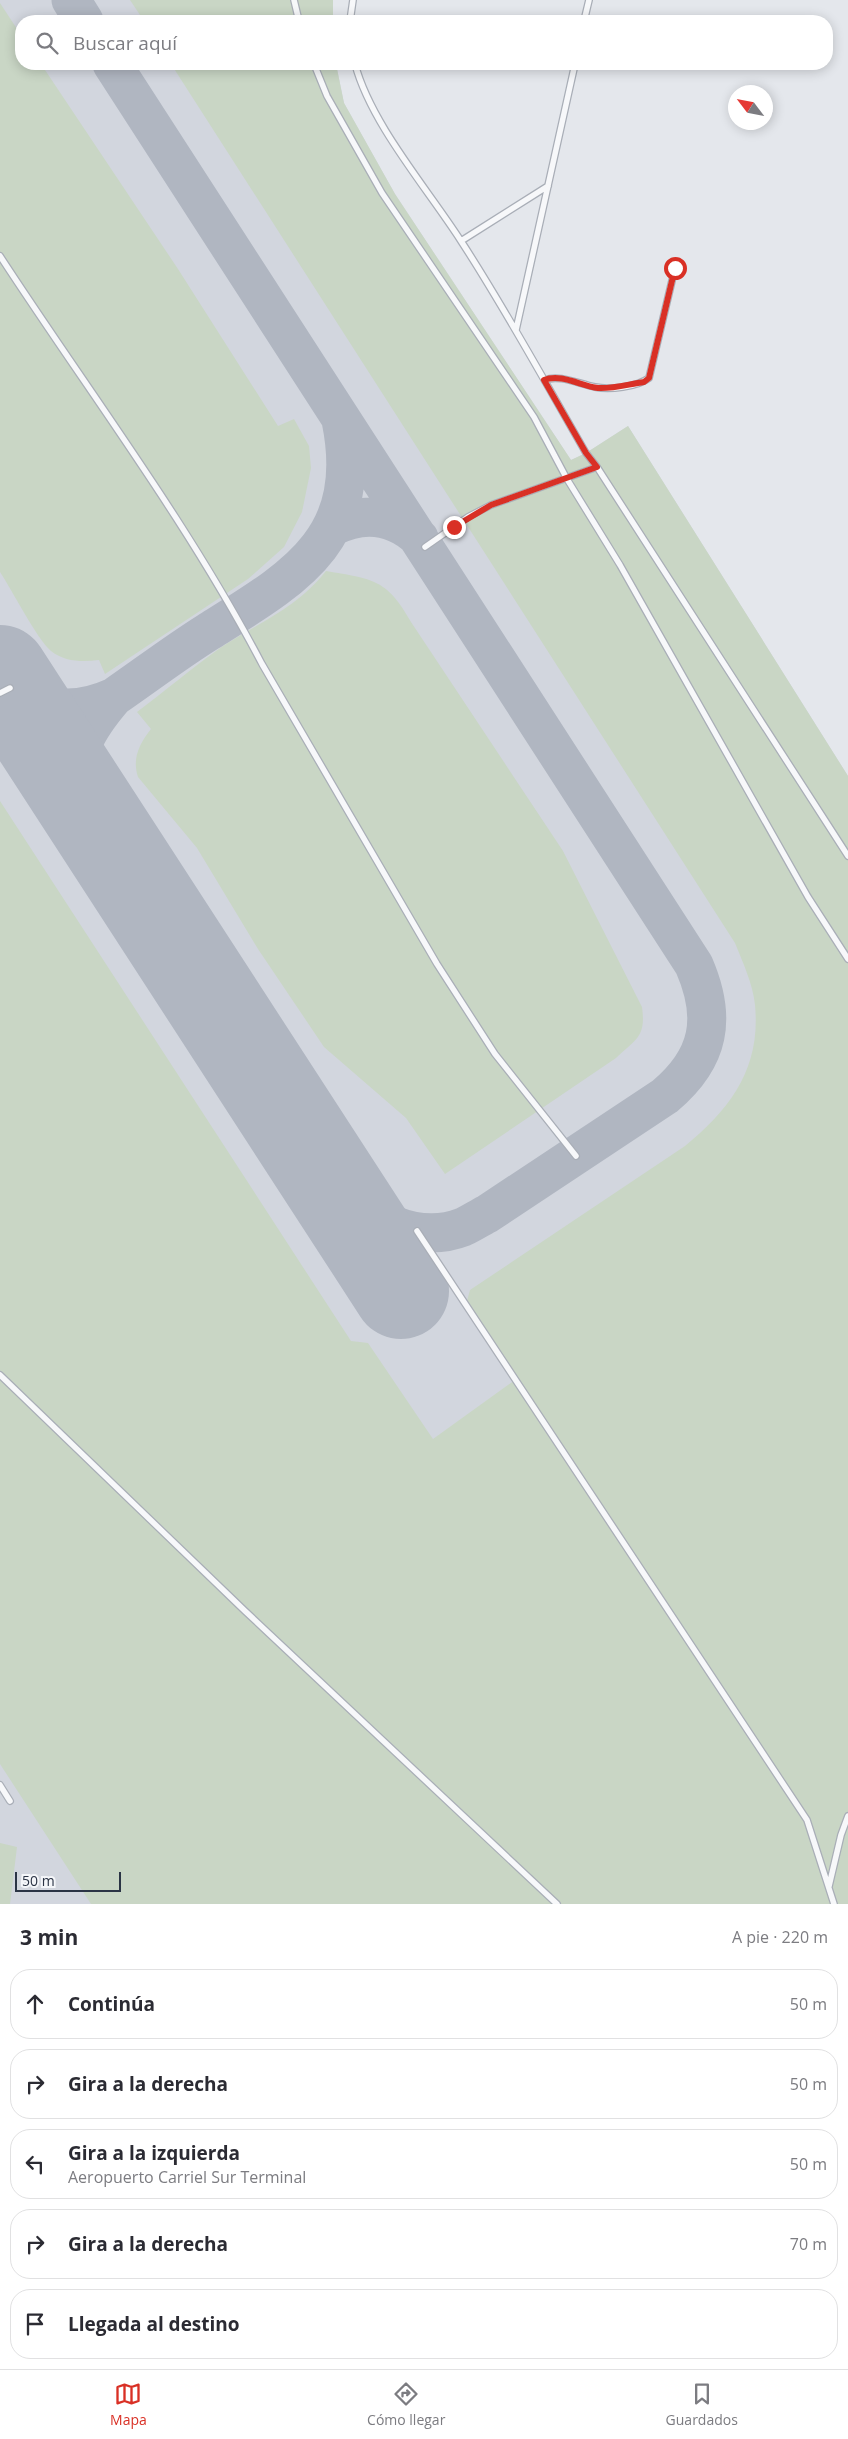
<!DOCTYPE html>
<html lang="es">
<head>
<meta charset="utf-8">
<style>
	:root { --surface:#fff; --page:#f7f7f7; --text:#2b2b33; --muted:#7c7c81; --line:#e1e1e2; --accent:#d93025 }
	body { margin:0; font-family:"Open Sans",sans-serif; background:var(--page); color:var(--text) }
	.compass { position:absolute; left:728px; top:85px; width:45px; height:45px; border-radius:50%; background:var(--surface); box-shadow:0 2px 12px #0003; rotate:302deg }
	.scale { position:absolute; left:15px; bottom:12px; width:106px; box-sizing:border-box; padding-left:5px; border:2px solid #2b3445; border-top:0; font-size:14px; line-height:18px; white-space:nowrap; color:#2b3445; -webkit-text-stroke:4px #f4f6f9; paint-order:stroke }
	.stop { position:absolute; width:15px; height:15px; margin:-11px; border:4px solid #d93025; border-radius:50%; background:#fff }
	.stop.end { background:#d93025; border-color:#fff; box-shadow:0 1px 5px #0008 }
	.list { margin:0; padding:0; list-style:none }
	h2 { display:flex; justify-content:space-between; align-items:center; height:65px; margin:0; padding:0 20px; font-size:21px }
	h2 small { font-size:16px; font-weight:400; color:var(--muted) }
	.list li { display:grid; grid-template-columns:32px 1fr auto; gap:15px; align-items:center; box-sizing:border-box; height:70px; margin:0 10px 10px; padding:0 10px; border:1px solid var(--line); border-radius:20px }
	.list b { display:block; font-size:19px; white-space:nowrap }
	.list p { margin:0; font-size:16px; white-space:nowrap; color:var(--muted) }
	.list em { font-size:16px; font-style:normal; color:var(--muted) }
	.icon { flex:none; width:28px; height:28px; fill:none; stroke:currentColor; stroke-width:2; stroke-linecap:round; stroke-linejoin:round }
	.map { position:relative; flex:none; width:848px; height:1904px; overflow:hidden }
	.search { position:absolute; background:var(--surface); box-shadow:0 2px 12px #0003; left:15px; right:15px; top:15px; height:55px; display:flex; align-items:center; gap:12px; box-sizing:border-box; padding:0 18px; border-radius:20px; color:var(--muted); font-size:19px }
	.sheet { height:465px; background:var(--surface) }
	nav { display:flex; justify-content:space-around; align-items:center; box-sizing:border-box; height:70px; border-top:1px solid var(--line); background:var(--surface); font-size:14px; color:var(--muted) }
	nav a { display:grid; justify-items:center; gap:2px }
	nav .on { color:var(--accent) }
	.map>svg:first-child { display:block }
</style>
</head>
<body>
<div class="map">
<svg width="848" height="1904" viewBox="0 0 848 1904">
	<rect width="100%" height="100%" fill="#e4e7ec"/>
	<!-- built -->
	<path fill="#d2d6de" d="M0 0H333V21H21V64H336L344 103 395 194 571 460 586 453 628 426 848 776V1904H0Z"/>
	<!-- green -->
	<path fill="#c9d6c5" d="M130 0H333V21H144Z
		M0 3 21 35V64H41L178 269 278 426 294 419 309 446 311 468 302 512 284 547 248 579 105 674 99 660C82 662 65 662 51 651 37 639 12 590 0 572Z
		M171 64H336L344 103 395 194 571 460 586 453 628 426 848 776V1904H91L0 1764V801L351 1341 368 1343 433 1439 515 1380 465 1308 470 1290 685 1146C731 1108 761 1068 755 1005 753 984 743 963 735 943Z
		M326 571C373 579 387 579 411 622L563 851 642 1007C646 1037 637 1038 616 1058L445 1174 406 1118 324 1047 258 949 197 848 138 777C132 759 139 744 151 729L137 712C165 691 192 668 220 648 258 623 297 608 326 571Z
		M0 1843 17 1847 10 1904H0Z"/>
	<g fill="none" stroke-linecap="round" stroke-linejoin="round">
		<!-- taxiway -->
		<path stroke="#b0b6c1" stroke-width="39" d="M71 0 84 21
			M112 64 694 965C717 1018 710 1058 665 1096L487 1214C479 1218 472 1223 463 1227 414 1246 368 1216 332 1185
			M332 527C363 511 393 514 419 538
			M5 681 9 694C49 709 74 715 114 697 146 675 176 652 208 632 296 577 365 539 341 420
			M88 809 77 799C69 757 88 727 114 697"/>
		<!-- runway -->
		<path stroke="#b0b6c1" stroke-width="96" d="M0 673 401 1291"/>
		<defs>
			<path id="service" d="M294 0 299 21
				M350 21 353 0
				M584 21 589 0
				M314 64 327 96 382 193 534 417 567 479 620 565 808 897 848 959
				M355 64C371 124 427 188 461 241 506 310 545 382 586 453L597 467 848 856
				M461 241 548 186
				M0 256C88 391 187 521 262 664L437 964 495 1054 576 1156
				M516 330 575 64
				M545 380C559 374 579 384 595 387 609 390 637 387 649 378L675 268
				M425 547 468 517 491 505 597 467
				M0 693 10 688
				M417 1231 807 1820 834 1904
				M0 1375 245 1611 557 1904
				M0 1785 10 1801
				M829 1886 841 1835 848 1816"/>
		</defs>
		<!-- service casing -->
		<use href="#service" stroke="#a9aeb7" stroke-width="8"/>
		<!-- service -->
		<use href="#service" stroke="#f7f8fa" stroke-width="5.5"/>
	</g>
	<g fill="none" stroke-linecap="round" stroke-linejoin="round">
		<!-- route -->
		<path stroke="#d93025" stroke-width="6" d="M454 527 491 505 597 467 586 453 544 380C561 373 581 386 598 388 613 389 629 384 644 382L649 378 675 268"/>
	</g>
</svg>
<svg class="compass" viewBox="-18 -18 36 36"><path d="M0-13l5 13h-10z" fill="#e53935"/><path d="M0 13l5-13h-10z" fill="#7c7c81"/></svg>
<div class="scale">50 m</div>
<div class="stop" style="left:675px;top:268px"></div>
<div class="stop end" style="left:454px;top:527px"></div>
<div class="search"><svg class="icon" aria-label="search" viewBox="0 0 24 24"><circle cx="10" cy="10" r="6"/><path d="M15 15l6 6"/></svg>Buscar aquí</div>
</div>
<section class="sheet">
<h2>3 min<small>A pie · 220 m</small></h2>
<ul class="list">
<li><svg class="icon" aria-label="ahead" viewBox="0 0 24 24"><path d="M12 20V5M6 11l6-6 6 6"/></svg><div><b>Continúa</b></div><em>50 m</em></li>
<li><svg class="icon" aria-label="right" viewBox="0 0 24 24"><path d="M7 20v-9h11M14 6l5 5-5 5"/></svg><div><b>Gira a la derecha</b></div><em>50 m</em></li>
<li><svg class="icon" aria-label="left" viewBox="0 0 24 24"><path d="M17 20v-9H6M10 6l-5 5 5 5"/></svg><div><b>Gira a la izquierda</b><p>Aeropuerto Carriel Sur Terminal</p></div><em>50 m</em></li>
<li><svg class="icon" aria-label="right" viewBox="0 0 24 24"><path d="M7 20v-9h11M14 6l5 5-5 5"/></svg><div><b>Gira a la derecha</b></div><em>70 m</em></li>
<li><svg class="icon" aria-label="arrive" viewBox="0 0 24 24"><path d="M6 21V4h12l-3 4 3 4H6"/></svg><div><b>Llegada al destino</b></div></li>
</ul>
</section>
<nav>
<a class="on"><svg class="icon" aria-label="map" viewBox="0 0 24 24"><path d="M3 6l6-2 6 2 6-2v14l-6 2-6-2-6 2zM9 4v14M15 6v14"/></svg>Mapa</a>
<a><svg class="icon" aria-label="directions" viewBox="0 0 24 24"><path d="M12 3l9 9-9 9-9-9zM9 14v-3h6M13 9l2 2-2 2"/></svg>Cómo llegar</a>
<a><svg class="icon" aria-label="saved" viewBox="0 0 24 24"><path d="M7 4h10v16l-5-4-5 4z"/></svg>Guardados</a>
</nav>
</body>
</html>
